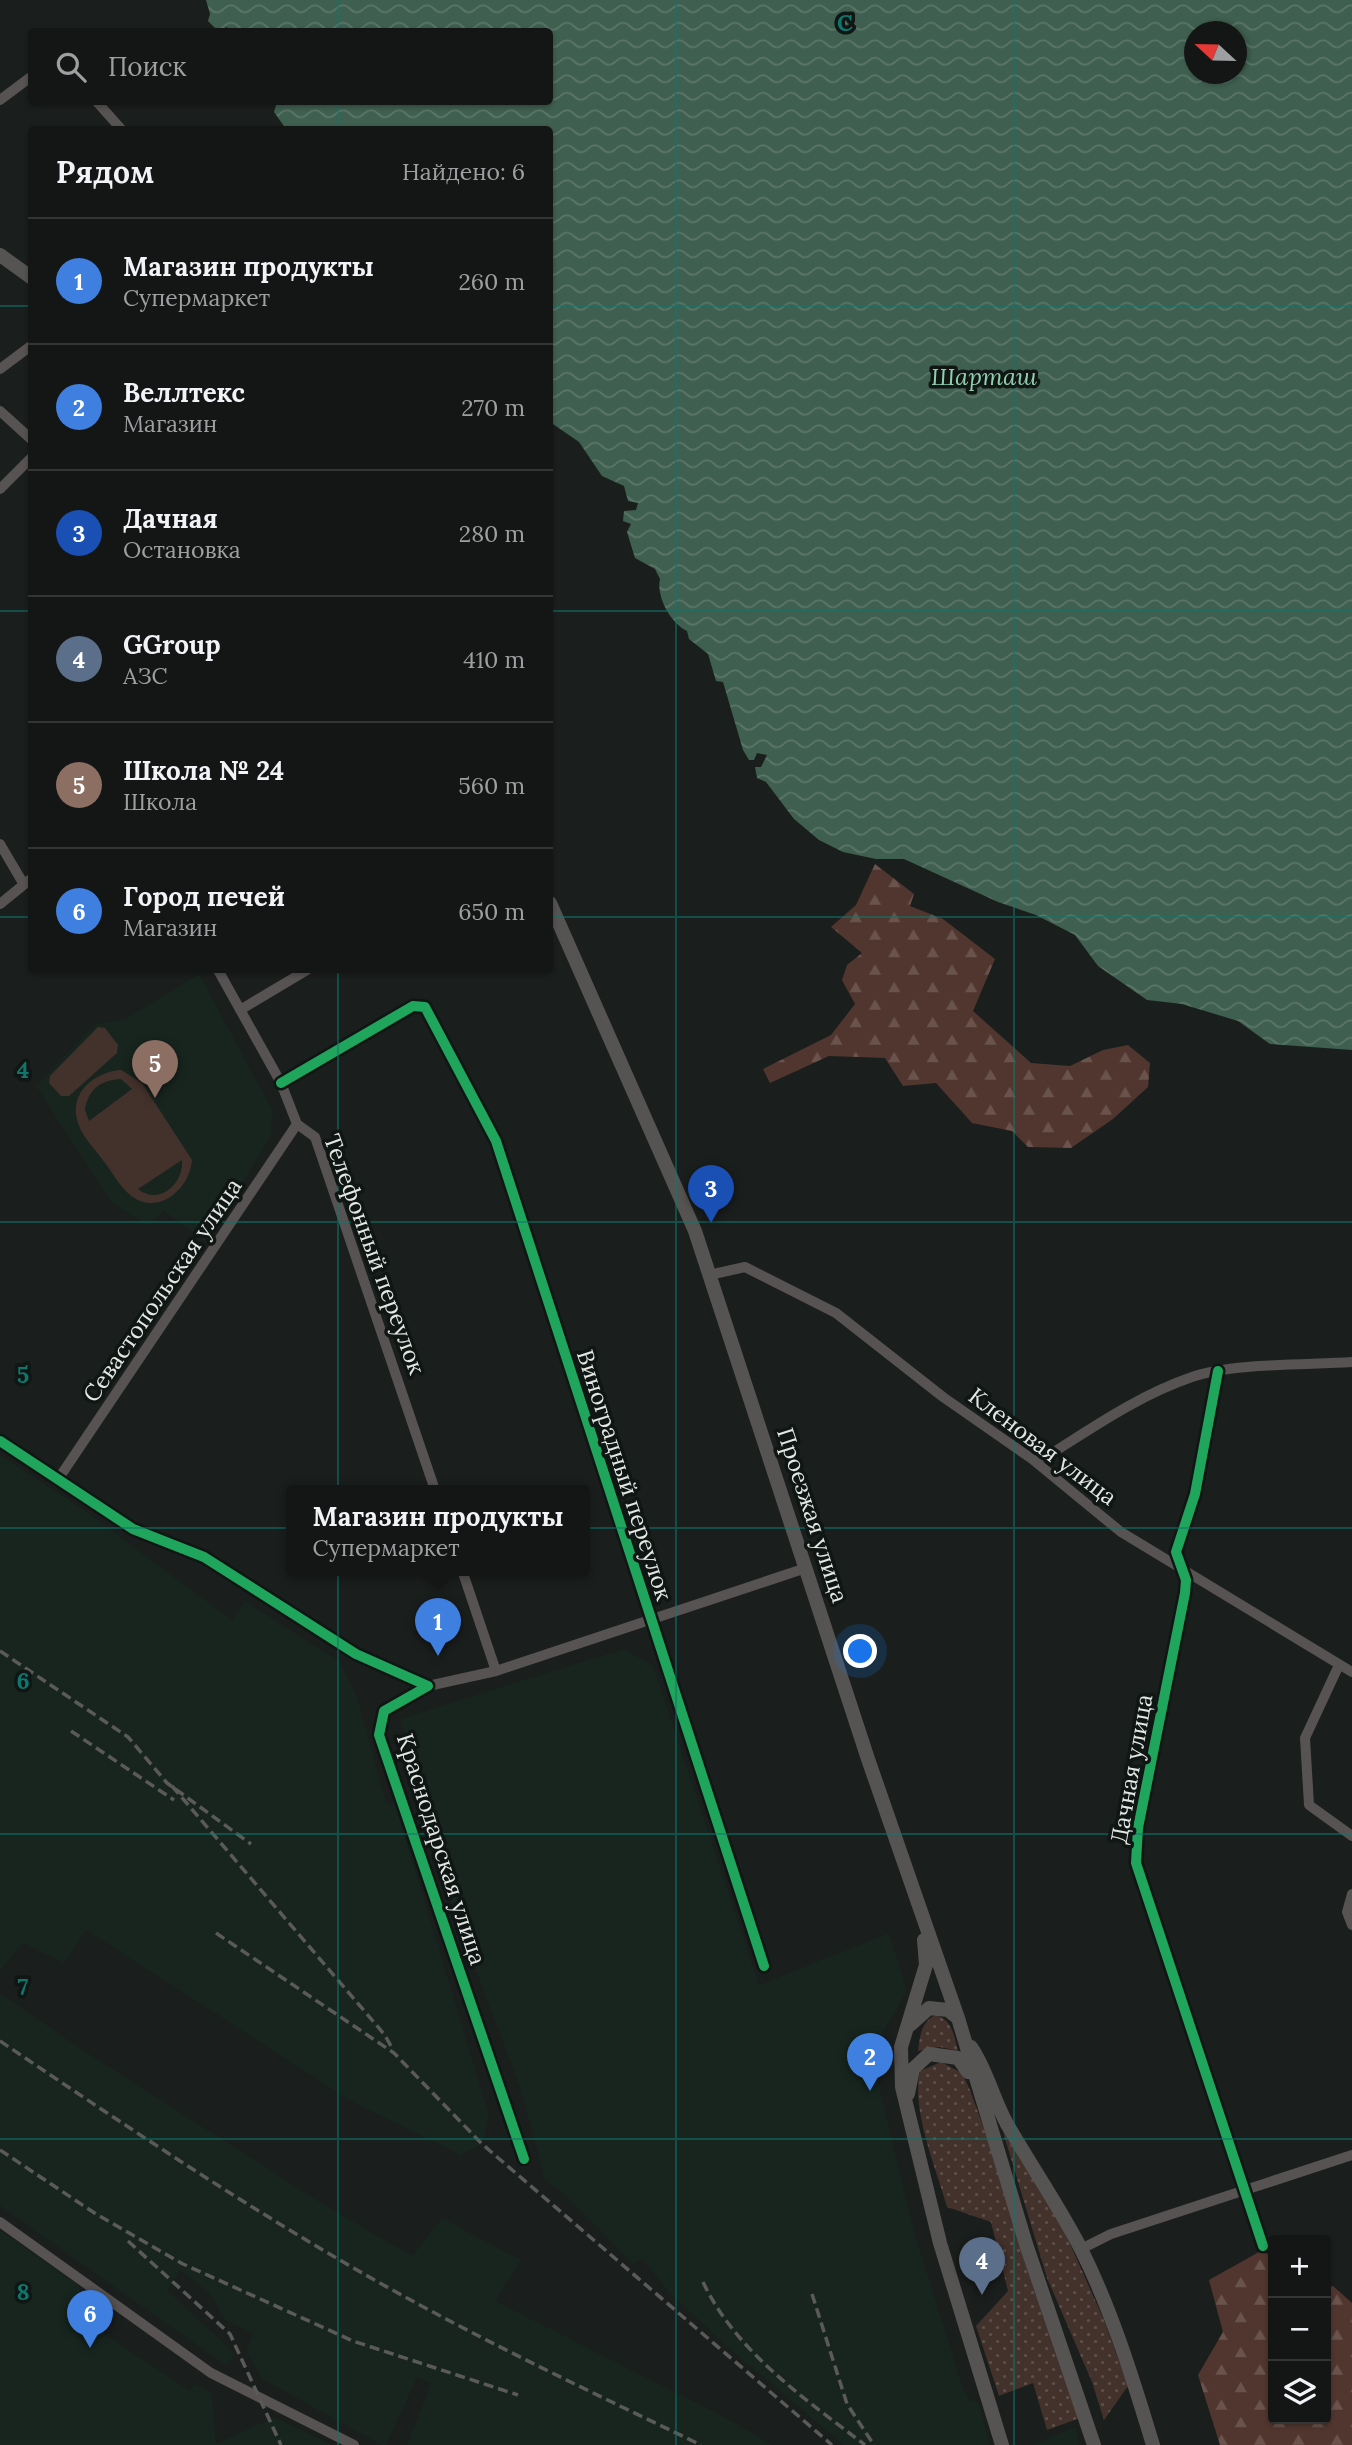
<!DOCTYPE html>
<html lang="ru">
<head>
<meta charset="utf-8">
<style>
	:root { --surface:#141615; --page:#212322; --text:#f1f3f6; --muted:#9d9fa0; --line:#333534; --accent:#9da19f }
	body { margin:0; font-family:Lora,serif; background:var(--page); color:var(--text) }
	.controls { position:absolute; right:21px; bottom:21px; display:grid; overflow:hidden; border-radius:7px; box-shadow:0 2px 5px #0004 }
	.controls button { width:63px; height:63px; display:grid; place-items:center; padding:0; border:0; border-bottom:2px solid var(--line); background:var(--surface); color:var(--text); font:35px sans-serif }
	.compass { position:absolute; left:1184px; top:21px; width:63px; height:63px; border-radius:50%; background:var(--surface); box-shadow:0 2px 5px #0004; rotate:292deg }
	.you { position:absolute; left:861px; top:1652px; width:24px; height:24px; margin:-18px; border:5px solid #fff; border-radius:50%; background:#1a73e8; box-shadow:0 0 0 10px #1a73e833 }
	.badge { display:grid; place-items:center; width:46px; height:46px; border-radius:50%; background:var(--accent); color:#fff; font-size:23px; font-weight:700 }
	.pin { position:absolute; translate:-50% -58px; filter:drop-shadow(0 2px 4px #0008) }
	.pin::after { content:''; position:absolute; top:37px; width:24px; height:21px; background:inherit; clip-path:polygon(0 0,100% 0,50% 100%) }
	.popup { position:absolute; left:286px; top:1485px; width:304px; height:91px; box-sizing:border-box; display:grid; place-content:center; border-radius:7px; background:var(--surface); filter:drop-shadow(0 2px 5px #0005); font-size:23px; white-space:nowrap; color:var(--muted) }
	.popup b { font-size:26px; color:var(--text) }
	.popup::after { content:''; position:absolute; left:50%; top:100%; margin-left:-14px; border:14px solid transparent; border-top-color:var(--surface) }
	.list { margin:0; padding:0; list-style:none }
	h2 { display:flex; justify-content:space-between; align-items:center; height:91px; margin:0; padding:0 28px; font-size:30px }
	h2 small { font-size:23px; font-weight:400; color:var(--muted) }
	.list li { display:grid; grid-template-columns:46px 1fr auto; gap:21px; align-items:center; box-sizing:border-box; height:126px; padding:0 28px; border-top:2px solid var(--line) }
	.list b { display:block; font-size:26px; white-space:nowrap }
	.list p { margin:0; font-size:23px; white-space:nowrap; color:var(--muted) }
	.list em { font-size:23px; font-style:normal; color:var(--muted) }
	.icon { flex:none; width:38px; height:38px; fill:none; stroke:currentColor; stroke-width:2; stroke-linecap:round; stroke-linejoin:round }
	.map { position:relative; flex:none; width:1352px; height:2445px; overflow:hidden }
	.search { position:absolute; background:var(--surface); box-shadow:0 2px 5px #0004; left:28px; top:28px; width:525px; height:77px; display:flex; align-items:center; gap:18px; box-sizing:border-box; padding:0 24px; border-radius:7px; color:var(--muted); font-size:26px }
	.panel { position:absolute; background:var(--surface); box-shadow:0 2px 5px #0004; left:28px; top:126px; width:525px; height:847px; border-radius:7px }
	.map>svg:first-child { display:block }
</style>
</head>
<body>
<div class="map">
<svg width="1352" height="2445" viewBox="0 0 1352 2445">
	<defs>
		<pattern id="grass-dots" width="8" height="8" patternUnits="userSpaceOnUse" patternTransform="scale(1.75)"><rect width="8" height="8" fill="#43312b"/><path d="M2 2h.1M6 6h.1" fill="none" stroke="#5e4f4a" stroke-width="1.8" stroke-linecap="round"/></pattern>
		<pattern id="forest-firs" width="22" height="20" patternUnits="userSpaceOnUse" patternTransform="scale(1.75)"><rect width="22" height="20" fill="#50362e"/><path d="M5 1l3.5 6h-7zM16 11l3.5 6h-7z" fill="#69534c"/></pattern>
		<pattern id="water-waves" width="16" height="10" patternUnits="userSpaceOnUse" patternTransform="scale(1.75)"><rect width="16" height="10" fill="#3f5f50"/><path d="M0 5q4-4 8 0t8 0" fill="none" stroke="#5b7669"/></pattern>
	</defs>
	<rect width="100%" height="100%" fill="#1a1e1c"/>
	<!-- built -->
	<path fill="#18251f" d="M199 974 273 1111 270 1138 205 1241 164 1211 148 1226 111 1202 36 1086 96 1024 125 1019Z
		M0 1455 84 1510 232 1620 245 1601 340 1662 357 1697 386 1803 395 1804 489 2115 482 2144 461 2155 351 2101 86 1930 64 1963 22 1943 0 1971Z
		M623 1649 653 1665 759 1985 889 1933 907 1991 871 2053 914 2232 964 2391 970 2401 978 2402 990 2445H844L724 2344 669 2292 643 2260 632 2264 560 2190 545 2181 521 2090 459 1926 400 1719Z
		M0 1993 83 2050 323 2204 412 2256 442 2218 521 2260 495 2301 727 2418 772 2445H407L431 2383 417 2378 386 2445H382L262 2379 246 2350 253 2333 227 2322 209 2293 180 2270 167 2290 236 2354 225 2365 0 2206Z
		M0 2230 78 2285 94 2327 190 2391 195 2384 211 2391 216 2444 274 2417 333 2445H0Z
		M1075 2427 1080 2445H1033Z"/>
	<!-- grass -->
	<path fill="url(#grass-dots)" d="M935 2015C952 2019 954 2035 958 2051L940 2047 918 2051C920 2035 921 2023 935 2015Z
		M941 2062 962 2073 970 2090 1034 2266 1080 2418 1047 2430 1033 2383 999 2396 976 2326 1008 2291 991 2222 947 2207C936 2167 911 2111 920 2071Z
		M1003 2132 1062 2226 1104 2320 1128 2386 1104 2420 1092 2382 1047 2278Z"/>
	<!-- forest -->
	<path fill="url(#forest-firs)" d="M875 864 914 894 910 906 943 919 995 959 973 1011 1031 1063 1070 1066 1103 1050 1128 1045 1150 1063 1148 1087 1113 1119 1071 1148 1028 1147 1012 1131 972 1123 936 1083 903 1086 885 1058 829 1056 770 1083 763 1069 831 1035 855 1004 842 980 847 965 862 953 831 927 856 905Z
		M1259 2252 1273 2255V2419H1326V2288L1333 2286 1352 2303V2445H1220L1198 2375 1223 2332 1209 2280Z"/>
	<!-- garden -->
	<path fill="#43312b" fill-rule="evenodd" d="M98 1027 105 1028 118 1045 117 1053 69 1096H61L49 1083 50 1076Z
		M121 1070 142 1083 192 1160C190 1190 155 1219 128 1193 119 1185 112 1172 105 1163 97 1151 82 1137 78 1123 68 1093 94 1072 121 1070ZM121 1079 132 1089 89 1121 85 1110C88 1089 101 1080 121 1079ZM182 1160C184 1184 159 1206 138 1189Z"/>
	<!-- water -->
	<path fill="url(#water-waves)" fill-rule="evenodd" d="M206 0H1352V1050L1270 1044 1238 1021 1182 1004 1147 1000 1098 966 1075 935 1036 915 998 902 904 859H876L843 852 819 840 794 819 766 782 757 778 755 767H761L767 755 757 753 754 760H749L743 750 723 682 716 681 708 654 689 639 687 631C670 623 656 596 660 579L655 569 635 558 627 532 631 524 623 521 624 511 636 510 638 503 628 501 624 486 602 476 579 442 550 422V130L286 129 274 112 277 102H550V32H230L227 27 218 31 208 21 210 14ZM1194 32H1236V74H1194Z"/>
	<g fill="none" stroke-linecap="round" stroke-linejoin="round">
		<!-- minor -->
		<path stroke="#575352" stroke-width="10" d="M0 100 32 76
			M97 102 122 130
			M0 369 32 345
			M0 411 32 440
			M0 489 32 457
			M0 844 23 883
			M0 904 32 878
			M218 970 281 1083 297 1124 315 1137 435 1490
			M240 1010 307 970
			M281 1083 413 1006 425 1007 496 1141 764 1966
			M709 1275 745 1267 836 1313 943 1397 1032 1459 1121 1532 1352 1672
			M1218 1371 1195 1494 1176 1552 1186 1580 1185 1593 1138 1828 1136 1863 1263 2246
			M0 1441 133 1529 204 1557 356 1654 428 1686 384 1711 379 1735 524 2159
			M1032 1459 1046 1457C1092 1428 1139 1395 1192 1377 1231 1363 1308 1365 1352 1362
			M59 1478 297 1124
			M462 1570 496 1671
			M1339 1665 1305 1738 1309 1805 1352 1836
			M428 1686 496 1671 806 1568
			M1352 1894 1347 1912 1352 1925
			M0 2222 211 2373 354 2445
			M1081 2249 1111 2234 1352 2155"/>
		<!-- major -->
		<path stroke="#565452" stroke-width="14" d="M0 255 32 278
			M550 903 695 1231 868 1759 958 2018 1026 2244 1094 2445
			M924 1940 926 1965 901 2047 902 2087 940 2243 1002 2445
			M910 2025 929 2008 948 2010 958 2018
			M971 2047C987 2070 993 2099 1007 2124 1031 2166 1059 2206 1081 2249 1112 2311 1133 2379 1153 2445
			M908 2094 913 2069 929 2054 958 2058 968 2072"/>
		<!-- rail -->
		<path stroke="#5a5a58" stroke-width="3.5" stroke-dasharray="10 5" stroke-linecap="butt" d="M0 1651 128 1737 167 1783 251 1844
			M71 1731 174 1800
			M172 1786 384 2034 391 2046
			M216 1933 394 2053 482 2144 832 2445
			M0 2041C117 2120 234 2199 357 2270 468 2334 585 2389 701 2445
			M0 2150 96 2214 183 2264 353 2341 518 2395
			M128 2241 230 2334 281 2445
			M703 2282C736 2352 805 2399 865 2445
			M812 2294 847 2404 874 2445"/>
		<defs>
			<path id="cycleway" d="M281 1083 413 1006 425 1007 496 1141 764 1966
				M1218 1371 1195 1494 1176 1552 1186 1580 1185 1593 1138 1828 1136 1863 1263 2246
				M0 1441 133 1529 204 1557 356 1654 428 1686 384 1711 379 1735 524 2159"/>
		</defs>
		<!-- cycleway casing -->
		<use href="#cycleway" stroke="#0f1613" stroke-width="15"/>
		<!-- cycleway -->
		<use href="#cycleway" stroke="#20a55d" stroke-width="10"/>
	</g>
	<!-- grid -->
	<path fill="none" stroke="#0f766e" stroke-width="2" stroke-opacity="0.55" d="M338 0V32M676 0V2445M1014 0V2445M338 102V130M0 306H32M550 306H1352M0 611H32M550 611H1352M0 917H32M550 917H1352M338 970V2445M0 1222H1352M0 1528H1352M0 1834H1352M0 2139H1352"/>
	<g text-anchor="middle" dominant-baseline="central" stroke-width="7" stroke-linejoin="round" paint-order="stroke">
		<!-- street labels -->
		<g font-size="23" fill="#e3e8e5" stroke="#0f1613">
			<text transform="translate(375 1254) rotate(70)">Телефонный переулок</text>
			<text transform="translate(162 1290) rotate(-56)">Севастопольская улица</text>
			<text transform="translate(1043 1446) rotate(37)">Кленовая улица</text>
			<text transform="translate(625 1475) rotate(72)">Виноградный переулок</text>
			<text transform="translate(813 1515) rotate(72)">Проезжая улица</text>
			<text transform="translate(1131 1769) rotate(-80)">Дачная улица</text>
			<text transform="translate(442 1849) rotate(72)">Краснодарская улица</text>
		</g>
		<!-- water labels -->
		<g font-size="24" font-style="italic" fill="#90ceb0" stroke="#0f1613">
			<text x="984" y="376">Шарташ</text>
		</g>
	</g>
	<g font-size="23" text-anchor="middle" font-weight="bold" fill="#0f766e" stroke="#0f1613" stroke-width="7" stroke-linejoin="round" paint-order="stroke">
		<text x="845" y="31">C</text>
		<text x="23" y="1078">4</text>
		<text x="23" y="1383">5</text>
		<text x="23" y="1689">6</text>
		<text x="23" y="1995">7</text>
		<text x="23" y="2300">8</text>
	</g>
</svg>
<div class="controls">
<button>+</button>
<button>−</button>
<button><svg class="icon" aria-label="layers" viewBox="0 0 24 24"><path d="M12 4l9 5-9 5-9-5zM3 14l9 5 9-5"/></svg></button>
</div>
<svg class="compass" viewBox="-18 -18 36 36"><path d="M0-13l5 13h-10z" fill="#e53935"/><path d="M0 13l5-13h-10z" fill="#9d9fa0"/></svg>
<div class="you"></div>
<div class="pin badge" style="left:438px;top:1656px;background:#3f7fe0">1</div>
<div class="popup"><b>Магазин продукты</b>Супермаркет</div>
<div class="pin badge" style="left:870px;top:2091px;background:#3f7fe0">2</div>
<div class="pin badge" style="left:711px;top:1223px;background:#1a4fb4">3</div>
<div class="pin badge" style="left:982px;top:2295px;background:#5c6f8a">4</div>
<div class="pin badge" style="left:155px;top:1098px;background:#8d6e63">5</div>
<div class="pin badge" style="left:90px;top:2348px;background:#3f7fe0">6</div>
<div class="search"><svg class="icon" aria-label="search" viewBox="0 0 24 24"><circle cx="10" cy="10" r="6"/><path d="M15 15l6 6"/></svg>Поиск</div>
<section class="panel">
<h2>Рядом<small>Найдено: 6</small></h2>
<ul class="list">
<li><span class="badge" style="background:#3f7fe0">1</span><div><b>Магазин продукты</b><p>Супермаркет</p></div><em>260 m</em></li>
<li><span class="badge" style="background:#3f7fe0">2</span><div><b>Веллтекс</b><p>Магазин</p></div><em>270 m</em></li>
<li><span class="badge" style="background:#1a4fb4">3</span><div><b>Дачная</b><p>Остановка</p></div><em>280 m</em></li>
<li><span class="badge" style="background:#5c6f8a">4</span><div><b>GGroup</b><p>АЗС</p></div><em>410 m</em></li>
<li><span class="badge" style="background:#8d6e63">5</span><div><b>Школа № 24</b><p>Школа</p></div><em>560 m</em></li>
<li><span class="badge" style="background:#3f7fe0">6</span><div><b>Город печей</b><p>Магазин</p></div><em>650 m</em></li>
</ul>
</section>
</div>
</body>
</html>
